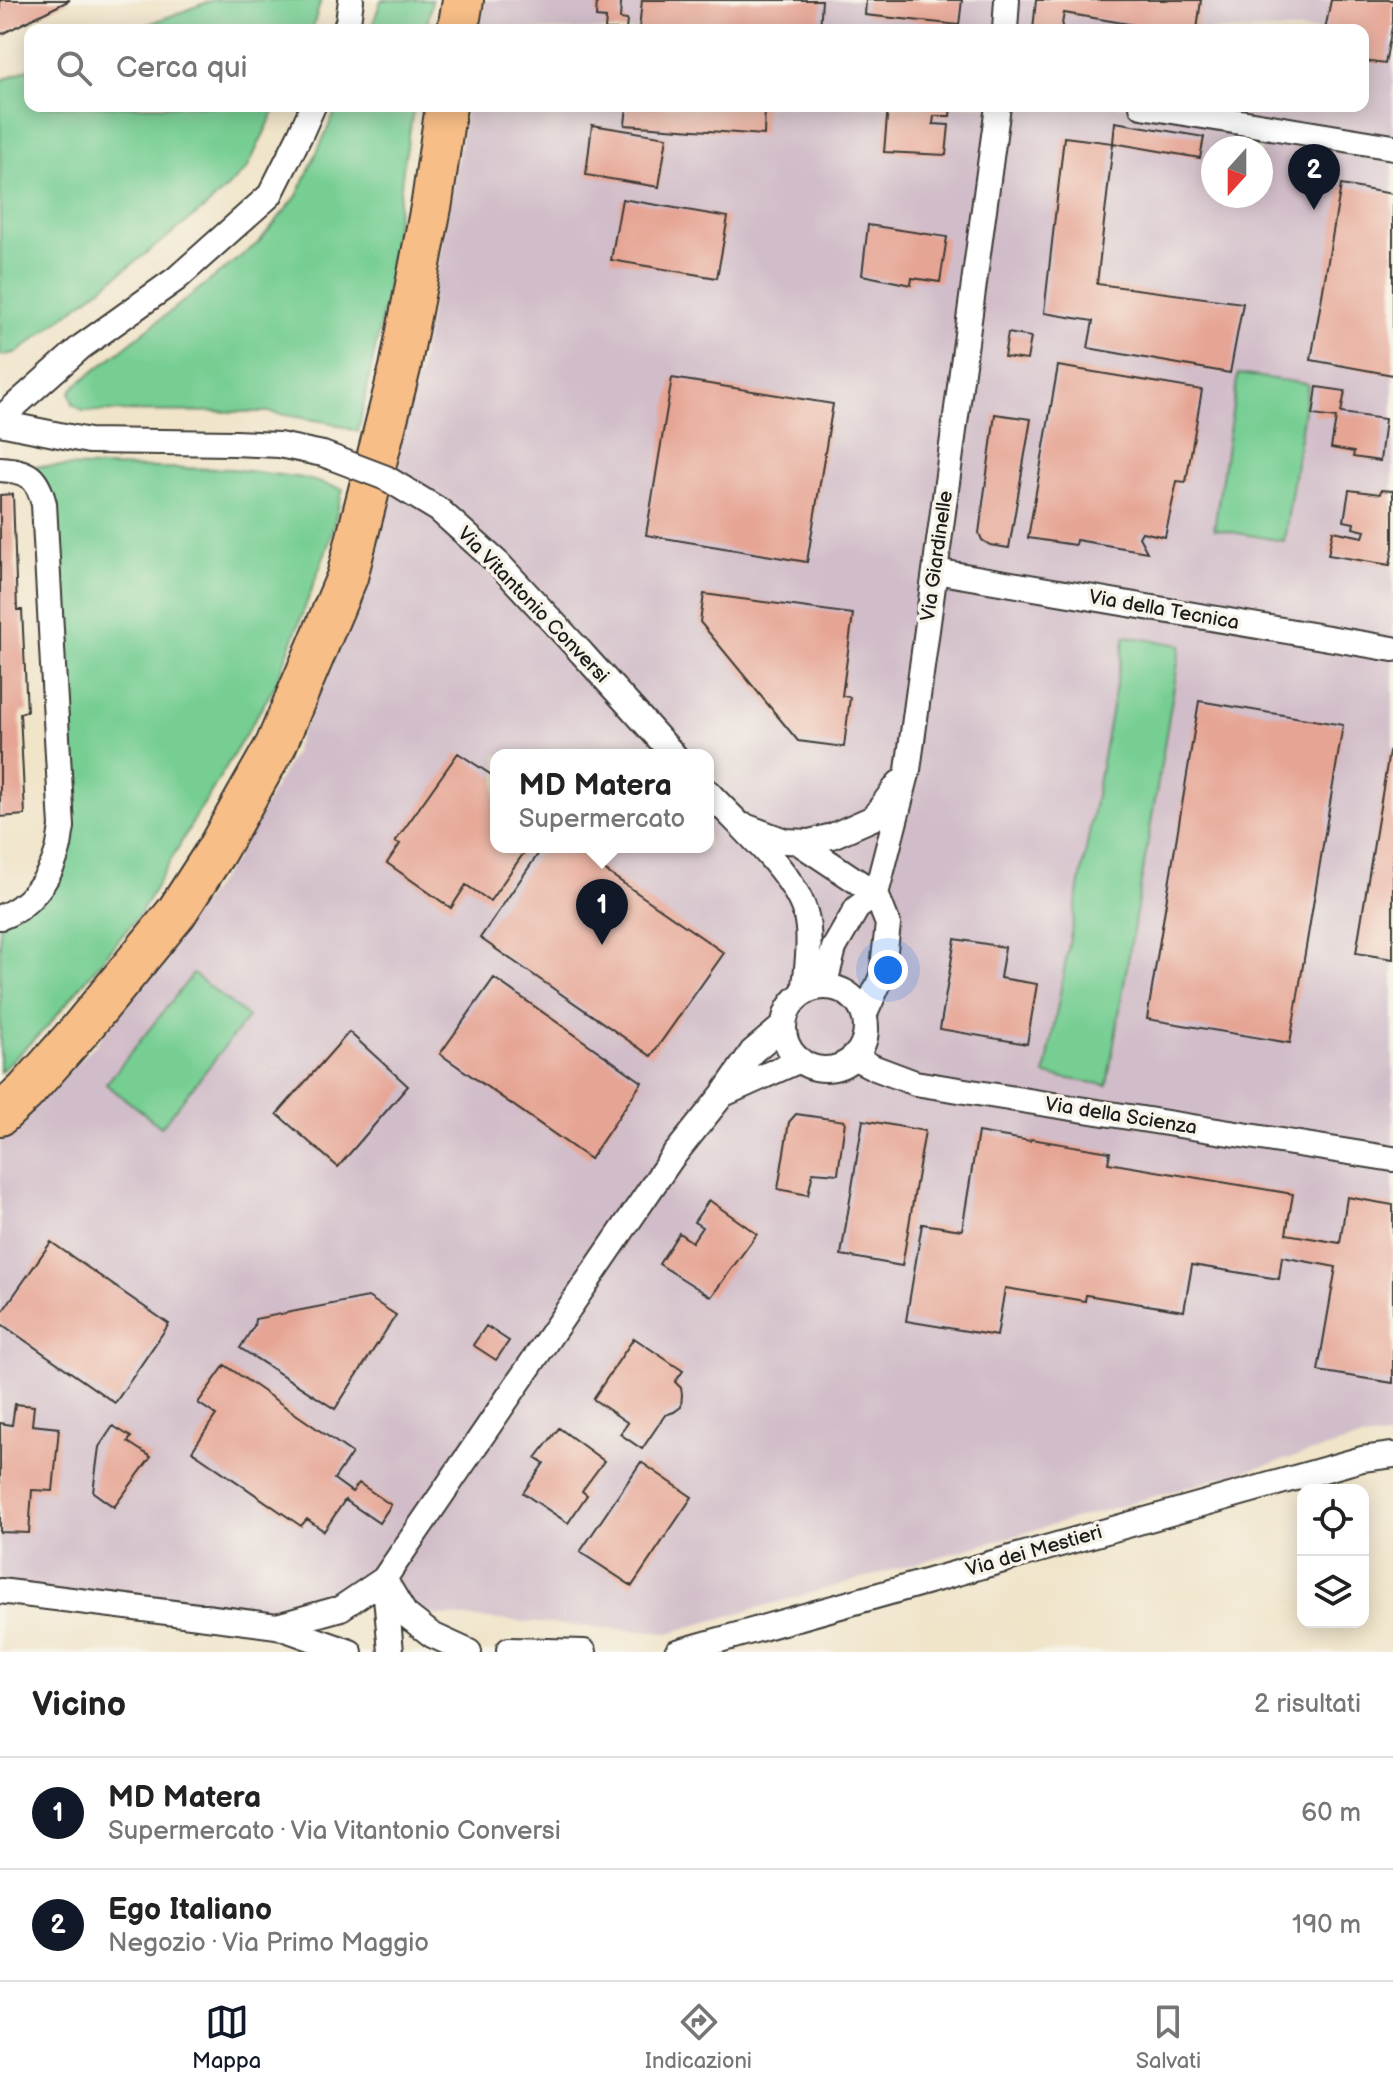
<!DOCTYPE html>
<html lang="it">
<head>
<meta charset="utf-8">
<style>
	:root { --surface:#fff; --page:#f2f2f2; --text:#222; --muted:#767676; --line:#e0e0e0; --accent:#111827 }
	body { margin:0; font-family:"Balsamiq Sans",sans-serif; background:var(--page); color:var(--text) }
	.controls { position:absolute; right:24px; bottom:24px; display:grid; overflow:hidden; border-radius:16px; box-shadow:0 4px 20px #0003 }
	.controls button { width:72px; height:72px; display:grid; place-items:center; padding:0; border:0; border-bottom:2px solid var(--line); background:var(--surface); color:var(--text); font:40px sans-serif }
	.compass { position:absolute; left:1201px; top:136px; width:72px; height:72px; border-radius:50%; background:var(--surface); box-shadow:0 4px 20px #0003; rotate:201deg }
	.you { position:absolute; left:888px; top:970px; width:28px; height:28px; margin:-20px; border:6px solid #fff; border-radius:50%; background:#1a73e8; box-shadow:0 0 0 12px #1a73e833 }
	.badge { display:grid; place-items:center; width:52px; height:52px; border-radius:50%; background:var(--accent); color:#fff; font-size:26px; font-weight:700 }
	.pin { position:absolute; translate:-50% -66px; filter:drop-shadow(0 2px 4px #0008) }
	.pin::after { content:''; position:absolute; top:42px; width:28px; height:24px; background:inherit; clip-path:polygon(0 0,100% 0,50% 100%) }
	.popup { position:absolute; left:490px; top:749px; width:224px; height:104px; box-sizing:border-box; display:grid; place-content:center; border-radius:16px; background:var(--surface); filter:drop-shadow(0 2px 6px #0005); font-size:26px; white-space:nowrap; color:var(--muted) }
	.popup b { font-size:30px; color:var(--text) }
	.popup::after { content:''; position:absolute; left:50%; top:100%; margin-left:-16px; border:16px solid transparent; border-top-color:var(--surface) }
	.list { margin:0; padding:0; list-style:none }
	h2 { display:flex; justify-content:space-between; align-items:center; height:104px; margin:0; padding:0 32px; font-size:34px }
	h2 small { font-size:26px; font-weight:400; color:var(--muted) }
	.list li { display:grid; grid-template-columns:52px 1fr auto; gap:24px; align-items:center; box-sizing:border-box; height:112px; padding:0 32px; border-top:2px solid var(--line) }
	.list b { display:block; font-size:30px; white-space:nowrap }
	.list p { margin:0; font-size:26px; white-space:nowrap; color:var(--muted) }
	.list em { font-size:26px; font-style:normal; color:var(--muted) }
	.icon { flex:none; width:44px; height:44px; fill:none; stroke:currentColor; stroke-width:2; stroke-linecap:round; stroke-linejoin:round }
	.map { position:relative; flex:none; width:1393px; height:1652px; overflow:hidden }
	.search { position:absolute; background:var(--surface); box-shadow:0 4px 20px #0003; left:24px; right:24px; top:24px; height:88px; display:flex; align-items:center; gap:20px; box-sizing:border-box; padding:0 28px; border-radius:16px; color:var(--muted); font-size:30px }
	.sheet { height:328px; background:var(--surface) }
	nav { display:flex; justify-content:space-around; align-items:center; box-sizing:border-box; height:112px; border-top:2px solid var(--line); background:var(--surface); font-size:22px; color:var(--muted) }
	nav a { display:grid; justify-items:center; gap:4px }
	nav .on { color:var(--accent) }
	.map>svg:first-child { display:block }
</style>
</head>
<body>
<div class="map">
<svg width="1393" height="1652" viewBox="0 0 1393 1652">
	<rect width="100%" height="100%" fill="#f7f3e8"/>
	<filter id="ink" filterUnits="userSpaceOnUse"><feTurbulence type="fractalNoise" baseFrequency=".0125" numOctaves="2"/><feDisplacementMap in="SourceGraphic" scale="16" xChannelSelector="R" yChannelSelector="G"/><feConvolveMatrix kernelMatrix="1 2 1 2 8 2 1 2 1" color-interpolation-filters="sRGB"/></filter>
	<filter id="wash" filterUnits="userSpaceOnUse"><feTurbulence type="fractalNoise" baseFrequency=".006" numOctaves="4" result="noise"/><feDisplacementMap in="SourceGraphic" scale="32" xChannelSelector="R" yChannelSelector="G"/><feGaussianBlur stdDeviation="1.8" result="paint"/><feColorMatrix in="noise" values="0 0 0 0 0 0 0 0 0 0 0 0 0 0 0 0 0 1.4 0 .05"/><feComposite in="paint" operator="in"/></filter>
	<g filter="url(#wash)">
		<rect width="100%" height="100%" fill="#f0e4c9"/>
		<!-- industrial -->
		<path fill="#d1bdc9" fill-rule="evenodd" d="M485 0H1393V1437L1359 1439 668 1633 436 1615 338 1586 298 1614 0 1599V1138L96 1044 233 862 294 753 419 373 467 106H1363V30H480ZM1213 148H1261V196H1213ZM496 755H708V847H496Z"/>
		<!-- green -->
		<path fill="#76ce93" stroke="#497558" stroke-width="2" d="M213 0H321L312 30H133Z
			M381 0H432L426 30H371Z
			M30 68V106H277L247 169 210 204 18 352 0 356V81Z
			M338 106H414L403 169 388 287 358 432 332 423 268 412 83 411 73 404 70 392 75 386 258 243 297 196Z
			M1238 374 1308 384 1284 541 1214 529Z
			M36 466 231 469 303 478 343 489 328 546 276 684 194 820 140 914 48 1026 0 1072V926L63 856Z
			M1125 636 1181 645 1107 1085 1045 1075Z
			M193 974 248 1017 161 1127 106 1084Z"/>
		<g id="blocks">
			<!-- building -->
			<path fill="#e6a594" d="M0 0H70L0 35Z
				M597 0H617V2L621 3 620 19 627 20 626 30H605L606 18 596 17Z
				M642 0H822L820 30H639Z
				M866 0H962L959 25 865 15Z
				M1036 0H1201L1197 30H1164L1064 13 1061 30H1033Z
				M1331 0H1393V22L1385 64 1363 61V30H1325Z
				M627 106H765L764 135 625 125Z
				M888 106H951L950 116H934L933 124 949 125 946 155 884 152Z
				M1115 122 1204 137 1200 158 1113 143Z
				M592 125 667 137 659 187 586 175Z
				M1064 137 1113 143 1097 284 1243 303 1230 373 1088 348 1093 321 1044 313Z
				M1341 185 1393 194V375L1311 360Z
				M622 199 728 217 717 278 611 260Z
				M868 225 947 237 940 282 912 278 911 285 862 275Z
				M1008 333 1031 337 1027 360 1004 357Z
				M1058 366 1202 390 1186 482 1177 481 1165 537 1142 532 1139 537 1147 552 1076 540 1075 545 1028 538Z
				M672 378 833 404 807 562 646 535Z
				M1317 387 1345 391 1341 413 1385 419 1380 461 1353 457 1354 452 1331 448 1336 418 1313 415Z
				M995 414 1031 419 1009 548 990 545 982 540 979 533Z
				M1349 490 1380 494 1381 490 1393 491V548L1390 565 1328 555 1333 531 1363 537 1365 531 1353 528 1354 523 1344 521Z
				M13 494 17 610H22L27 711 20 713 25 815 0 817V495Z
				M704 594 853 614 842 696 850 697 844 747 798 741 700 622Z
				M1199 701 1343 725 1290 1043 1147 1019Z
				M1389 752 1393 753V959L1356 953Z
				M458 753 496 778V847H528L490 901 466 885 451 908 387 863 400 844 395 842Z
				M543 847H571L724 953 651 1056 480 938Z
				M955 939 1005 947 1000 978 1037 984 1027 1044 940 1029Z
				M494 978 642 1082 590 1159 440 1054Z
				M349 1032 408 1086 338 1167 277 1114Z
				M796 1114 845 1121 838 1174 813 1172 808 1195 778 1189 789 1122Z
				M863 1120 925 1131 902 1266 841 1255Z
				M978 1132 1030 1141 1031 1139 1110 1152 1108 1163 1293 1194 1286 1234 1340 1243 1347 1197 1393 1205V1383L1318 1371 1336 1267 1282 1257 1279 1279 1192 1265 1184 1311 1086 1295 1085 1301 1005 1288 997 1336 906 1321 922 1224 962 1230Z
				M709 1200 757 1234 711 1297 659 1264 679 1233 692 1242 702 1227 694 1222Z
				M51 1242 169 1324 115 1403 0 1323V1315Z
				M368 1297 396 1315 335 1409 240 1348 254 1326 255 1319Z
				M486 1326 509 1341 496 1360 473 1345Z
				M634 1338 683 1371 675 1382 681 1388 682 1394 681 1407 674 1412 665 1415 642 1449 620 1434 628 1423 593 1399Z
				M225 1365 352 1453 334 1479 352 1492 359 1483 391 1505 379 1523 345 1500 324 1531 307 1519 301 1526 192 1451 216 1415 198 1403Z
				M15 1404 34 1406 32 1425 59 1428 53 1491 32 1490 29 1533 0 1532V1423L12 1425Z
				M113 1426 131 1437 128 1442 151 1457 114 1507 93 1492 99 1447Z
				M559 1428 604 1461 582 1491 587 1495 568 1523 523 1493 544 1463 536 1458Z
				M641 1462 692 1497 632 1586 580 1552Z"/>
		</g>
	</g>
	<g filter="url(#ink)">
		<use href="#blocks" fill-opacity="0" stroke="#3c3a36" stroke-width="2"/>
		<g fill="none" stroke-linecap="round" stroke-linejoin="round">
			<defs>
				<path id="minor" d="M345 30 348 22 351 0
					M1005 30 1007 0
					M1142 106 1393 147
					M0 419 81 347 176 279 270 195 300 135 313 106
					M0 423 89 441 234 443
					M0 469C28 471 37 476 44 504L62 827C60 836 60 845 57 853 49 880 27 909 0 917
					M935 571 1393 649
					M580 651 674 755
					M708 792C739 826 791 869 805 912 812 935 807 970 804 993
					M745 826 785 841 809 842 832 836 873 818 899 783
					M798 842 876 894 888 924 882 976 864 1016
					M824 987 834 948 857 908 876 894 908 770 998 106
					M784 1028a41 41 0 1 1 82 0a41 41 0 1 1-82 0Z
					M853 1057 875 1068 915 1083 1393 1159
					M726 1093 800 1060
					M384 1579 405 1614 432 1635 469 1652
					M385 1585 391 1652
					M0 1591 277 1626 350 1652
					M277 1626 341 1608 384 1579 671 1159 723 1094 752 1052 784 1025
					M509 1650 584 1652
					M677 1652 1362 1459 1393 1455"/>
				<path id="trunk" d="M458 30 463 0
					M0 1115 25 1092 80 1030 176 913 216 851 276 745 347 577 400 368 432 202 446 106"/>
			</defs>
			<!-- minor casing -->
			<use href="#minor" stroke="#3c3a36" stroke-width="28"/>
			<!-- trunk casing -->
			<use href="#trunk" stroke="#3c3a36" stroke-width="44"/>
			<!-- minor -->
			<use href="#minor" stroke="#fff" stroke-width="24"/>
			<!-- trunk -->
			<use href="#trunk" stroke="#f7be87" stroke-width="40"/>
			<defs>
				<path id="minor-bridge" d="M234 443 279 445 323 454 386 478 439 510 499 564 580 651"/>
			</defs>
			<!-- minor-bridge casing -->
			<use href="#minor-bridge" stroke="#3c3a36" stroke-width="28" stroke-linecap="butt"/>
			<!-- minor-bridge -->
			<use href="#minor-bridge" stroke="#fff" stroke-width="24"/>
		</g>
	</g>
	<g text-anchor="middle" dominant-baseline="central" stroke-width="7" stroke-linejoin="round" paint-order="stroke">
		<!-- street labels -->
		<g font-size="20" fill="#1c1c1c" stroke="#f7f3e8">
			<text transform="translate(937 556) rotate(-82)">Via Giardinelle</text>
			<text transform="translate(533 605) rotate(46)">Via Vitantonio Conversi</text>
			<text transform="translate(1164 610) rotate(10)">Via della Tecnica</text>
			<text transform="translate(1121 1116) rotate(9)">Via della Scienza</text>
			<text transform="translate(1034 1551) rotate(-16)">Via dei Mestieri</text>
		</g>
	</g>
</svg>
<div class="controls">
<button><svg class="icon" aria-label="locate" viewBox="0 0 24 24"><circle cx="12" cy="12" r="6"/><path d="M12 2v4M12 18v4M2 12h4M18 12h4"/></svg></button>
<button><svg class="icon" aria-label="layers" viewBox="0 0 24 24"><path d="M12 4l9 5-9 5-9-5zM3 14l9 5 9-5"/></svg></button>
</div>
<svg class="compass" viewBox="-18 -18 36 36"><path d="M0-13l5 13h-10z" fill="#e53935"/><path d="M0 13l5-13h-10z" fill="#767676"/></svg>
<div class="you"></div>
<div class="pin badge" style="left:602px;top:945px">1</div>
<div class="popup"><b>MD Matera</b>Supermercato</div>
<div class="pin badge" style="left:1314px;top:210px">2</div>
<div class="search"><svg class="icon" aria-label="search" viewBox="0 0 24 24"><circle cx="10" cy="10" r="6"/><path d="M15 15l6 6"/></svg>Cerca qui</div>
</div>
<section class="sheet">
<h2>Vicino<small>2 risultati</small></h2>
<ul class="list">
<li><span class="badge">1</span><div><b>MD Matera</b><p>Supermercato · Via Vitantonio Conversi</p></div><em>60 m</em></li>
<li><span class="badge">2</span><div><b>Ego Italiano</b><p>Negozio · Via Primo Maggio</p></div><em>190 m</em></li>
</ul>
</section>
<nav>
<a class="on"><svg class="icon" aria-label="map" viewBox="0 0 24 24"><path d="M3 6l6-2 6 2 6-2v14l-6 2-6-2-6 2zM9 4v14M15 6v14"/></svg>Mappa</a>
<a><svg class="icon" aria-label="directions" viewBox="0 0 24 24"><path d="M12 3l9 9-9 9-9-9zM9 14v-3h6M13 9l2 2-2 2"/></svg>Indicazioni</a>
<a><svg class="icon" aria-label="saved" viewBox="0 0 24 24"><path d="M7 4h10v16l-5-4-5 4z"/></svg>Salvati</a>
</nav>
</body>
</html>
